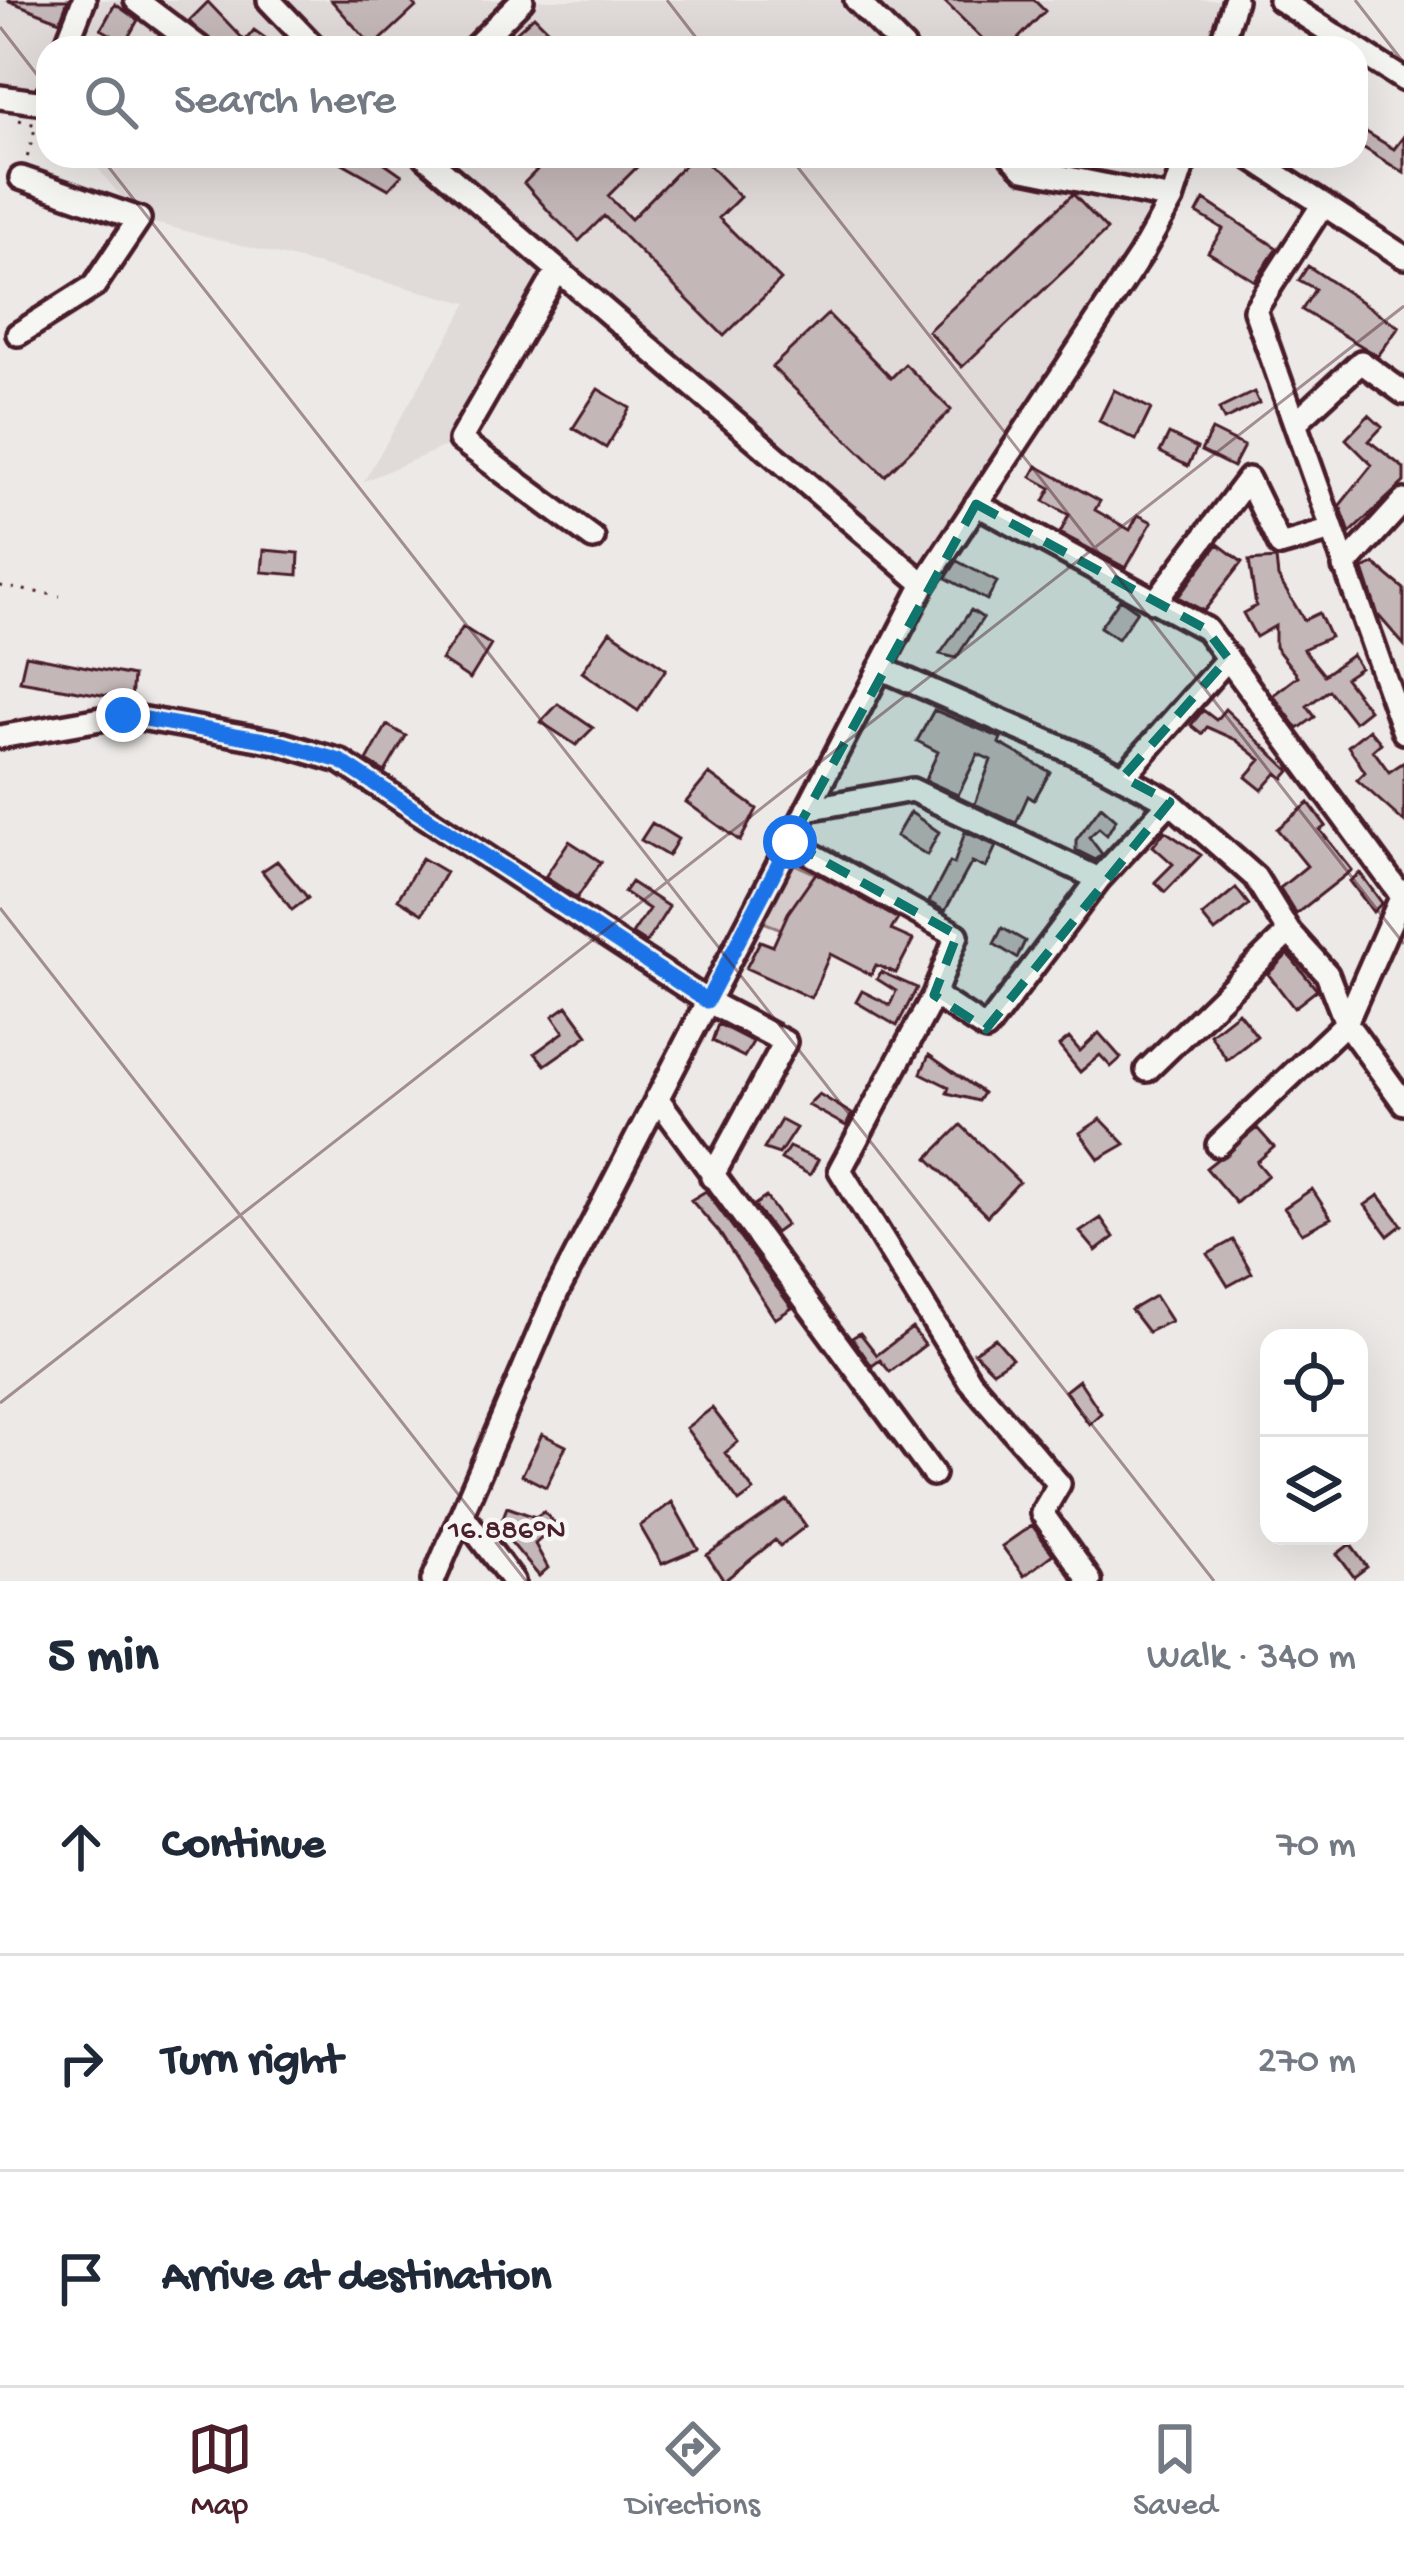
<!DOCTYPE html>
<html lang="en">
<head>
<meta charset="utf-8">
<style>
	:root { --surface:#fff; --page:#f2f2f3; --text:#1f2937; --muted:#747a83; --line:#e0e1e3; --accent:#4a1f2b }
	body { margin:0; font-family:"Gochi Hand",sans-serif; background:var(--page); color:var(--text) }
	.controls { position:absolute; right:36px; bottom:36px; display:grid; overflow:hidden; border-radius:24px; box-shadow:0 12px 48px #0002 }
	.controls button { width:108px; height:108px; display:grid; place-items:center; padding:0; border:0; border-bottom:3px solid var(--line); background:var(--surface); color:var(--text); font:60px sans-serif }
	.stop { position:absolute; width:36px; height:36px; margin:-27px; border:9px solid #1a73e8; border-radius:50%; background:#fff }
	.stop.end { background:#1a73e8; border-color:#fff; box-shadow:0 3px 12px #0008 }
	.list { margin:0; padding:0; list-style:none }
	h2 { display:flex; justify-content:space-between; align-items:center; height:156px; margin:0; padding:0 48px; font-size:51px }
	h2 small { font-size:39px; font-weight:400; color:var(--muted) }
	.list li { display:grid; grid-template-columns:78px 1fr auto; gap:36px; align-items:center; box-sizing:border-box; height:216px; padding:0 48px; border-top:3px solid var(--line) }
	.list b { display:block; font-size:45px; white-space:nowrap }
	.list em { font-size:39px; font-style:normal; color:var(--muted) }
	.icon { flex:none; width:66px; height:66px; fill:none; stroke:currentColor; stroke-width:2; stroke-linecap:round; stroke-linejoin:round }
	.map { position:relative; flex:none; width:1404px; height:1581px; overflow:hidden }
	.search { position:absolute; background:var(--surface); box-shadow:0 12px 48px #0002; left:36px; right:36px; top:36px; height:132px; display:flex; align-items:center; gap:30px; box-sizing:border-box; padding:0 42px; border-radius:36px; color:var(--muted); font-size:45px }
	.sheet { height:804px; background:var(--surface) }
	nav { display:flex; justify-content:space-around; align-items:center; box-sizing:border-box; height:168px; border-top:3px solid var(--line); background:var(--surface); font-size:33px; color:var(--muted) }
	nav a { display:grid; justify-items:center; gap:6px }
	nav .on { color:var(--accent) }
	.map>svg:first-child { display:block }
</style>
</head>
<body>
<div class="map">
<svg width="1404" height="1581" viewBox="0 0 1404 1581">
	<rect width="100%" height="100%" fill="#ece9e6"/>
	<filter id="ink" filterUnits="userSpaceOnUse"><feTurbulence type="fractalNoise" baseFrequency=".00833" numOctaves="2"/><feDisplacementMap in="SourceGraphic" scale="24" xChannelSelector="R" yChannelSelector="G"/><feConvolveMatrix kernelMatrix="1 2 1 2 8 2 1 2 1" color-interpolation-filters="sRGB"/></filter>
	<g filter="url(#ink)">
		<!-- built -->
		<path fill="#e0dad8" d="M0 0H1224L1209 48H48V107L0 96Z
			M88 156H1178L1158 223 924 584 558 270 460 440 364 481 468 303 139 219Z"/>
		<!-- green -->
		<path fill="#d4cbca" stroke="#8f757a" stroke-width="3" d="M792 863 816 874 781 929 763 922Z"/>
		<!-- building -->
		<path fill="#c4b7b7" stroke="#4a1f2b" stroke-width="3" d="M7 0H68L60 21Z
			M331 0H410L416 7 373 47Z
			M943 0H1034L1045 11 1009 48H992Z
			M208 2 245 41 254 30 279 48H215L189 21Z
			M115 4 138 20 125 43 101 29Z
			M534 16 549 31 530 48H499Z
			M1358 127 1394 149 1404 136V173L1356 143Z
			M330 156H385L382 161 402 175 389 189Z
			M551 156H648L608 196 631 219 693 156H700L740 197 719 218 781 280 724 336 604 216 579 241 553 216 524 183Z
			M1073 194 1107 230 962 367 928 331Z
			M1204 200 1277 248 1255 281 1208 252 1223 229 1197 213Z
			M1308 266 1399 327 1378 356 1302 310 1315 289 1299 280Z
			M828 314 891 378 905 364 951 410 885 476 772 367Z
			M598 389 630 408 606 448 573 428Z
			M1114 390 1151 409 1136 440 1099 421Z
			M1254 392 1259 403 1224 420 1219 409Z
			M1369 415 1382 427 1369 441 1404 468V482L1350 533 1340 505 1372 465 1346 439Z
			M1212 430 1244 446 1233 467 1201 451Z
			M1169 434 1197 448 1188 466 1160 452Z
			M1037 466 1100 501 1095 510 1130 530 1138 515 1152 522 1126 568 1060 533 1069 515 1044 501 1051 488 1031 477Z
			M1218 544 1242 562 1204 611 1178 597Z
			M264 550 299 553 298 575 262 572Z
			M1276 559 1278 577 1304 620 1319 613 1330 637 1303 649 1324 675 1352 655 1360 668 1345 678 1369 710 1354 722 1329 690 1307 706 1315 717 1298 729 1273 695 1298 676 1275 647V626L1256 637 1243 613 1256 606 1249 561Z
			M957 561 997 582 987 600 946 578Z
			M1374 564 1404 589V645L1378 615 1363 569Z
			M1120 599 1137 611 1118 639 1100 627Z
			M971 610 983 618 956 658 940 654Z
			M463 627 491 645 470 679 441 660Z
			M610 631 666 669 638 711 582 672Z
			M26 655 133 676 131 700 20 681Z
			M558 704 593 728 576 745 541 722Z
			M1225 709 1290 771 1284 778 1277 773 1262 790 1246 777 1261 760 1236 740 1207 727 1202 734 1191 725 1203 710 1216 720Z
			M934 710 1001 738 999 743 1050 772 1034 800 1028 796 1016 823 975 804 991 760 978 754 958 795 925 780 938 752 917 741Z
			M387 725 406 736 385 772 367 761Z
			M1369 729 1381 743 1373 750 1389 772 1404 762V822L1357 780 1365 772 1348 746Z
			M709 774 757 809 740 841 686 802Z
			M1309 803 1326 826 1320 830 1352 870 1296 914 1280 888 1307 866 1277 829Z
			M1101 806 1116 819 1107 835 1099 828 1089 837 1102 854 1096 860 1076 850V840Z
			M910 812 939 832 927 855 896 836Z
			M652 823 678 839 668 856 641 840Z
			M1165 831 1201 855 1165 892 1155 882 1173 864 1153 846Z
			M965 832 996 846 986 868 972 862 945 911 929 902 950 862 954 864Z
			M569 841 601 862 577 898 545 877Z
			M422 858 446 872 422 914 398 899Z
			M277 861 308 898 292 910 262 871Z
			M816 873 898 919 891 930 913 940 896 973 876 965 871 975 830 954 811 998 746 968 760 941 773 946 788 913Z
			M1360 873 1382 903 1373 912 1350 881Z
			M631 882 669 907 646 943 632 934 649 909 624 892Z
			M1236 888 1249 905 1215 932 1202 916Z
			M1002 928 1025 941 1017 958 994 944Z
			M1288 954 1317 990 1294 1008 1268 974Z
			M881 972 917 988 897 1026 856 1002 862 991 890 1005 896 991 877 979Z
			M567 1006 588 1035 545 1065 535 1053 564 1032 553 1016Z
			M1238 1012 1257 1036 1227 1060 1210 1034Z
			M718 1024 753 1042 744 1057 712 1041Z
			M1099 1033 1121 1058 1111 1067 1100 1055 1080 1072 1059 1046 1069 1038 1080 1051Z
			M929 1055 983 1093 978 1101 947 1093 949 1087 921 1073Z
			M819 1094 852 1114 846 1126 808 1105Z
			M1101 1119 1125 1144 1099 1159 1080 1133Z
			M781 1120 796 1128 779 1154 764 1149Z
			M961 1125 1019 1182 987 1216 928 1158Z
			M1257 1128 1274 1147 1257 1162 1268 1175 1236 1203 1206 1168Z
			M789 1147 818 1160 810 1175 781 1159Z
			M1312 1189 1331 1218 1302 1233 1284 1208Z
			M706 1191 792 1308 775 1319 719 1232 691 1200Z
			M1379 1195 1402 1225 1388 1236 1365 1205Z
			M766 1197 786 1225 775 1233 754 1205Z
			M1101 1218 1114 1237 1096 1251 1080 1232Z
			M1233 1240 1252 1273 1228 1286 1208 1254Z
			M1155 1296 1171 1321 1148 1332 1131 1310Z
			M912 1328 925 1345 890 1372 880 1360 872 1366 852 1338 860 1333 877 1355Z
			M995 1338 1012 1358 993 1371 974 1352Z
			M1079 1380 1101 1413 1089 1424 1065 1391Z
			M712 1408 738 1442 725 1453 754 1491 739 1502 686 1428Z
			M542 1434 566 1446 546 1487 522 1475Z
			M787 1500 806 1526 780 1546 775 1540 724 1581 707 1555Z
			M672 1502 698 1549 662 1564 640 1526Z
			M507 1507 535 1517 544 1512 556 1525 535 1544 548 1568 539 1576 499 1528Z
			M1032 1525 1053 1554 1024 1576 1002 1546Z
			M1350 1544 1367 1567 1354 1577 1337 1554Z"/>
		<g fill="none" stroke-linecap="round" stroke-linejoin="round">
			<defs>
				<path id="street" d="M136 0 200 48
					M269 0 315 48
					M856 0 904 48
					M1280 0 1355 48
					M65 48 84 0
					M474 48 522 0
					M1220 48 1235 0
					M1356 49 1404 80
					M0 97 44 103 48 93
					M425 156 924 584 1140 256 1172 199 1186 156
					M1011 156 1024 169 1172 199
					M1249 156 1404 257
					M1323 204 1255 310 1404 732
					M558 270 460 440 593 538
					M18 334 94 286 139 219 21 178
					M1295 423 1361 362 1404 393
					M976 504 1206 629 1404 899
					M1344 567 1404 501
					M1155 602 1248 479 1280 545 1332 530
					M880 668 1097 763 1170 802 1255 877 1289 932 1327 974 1346 1023 1218 1145
					M0 737 123 715 276 742 340 761 707 1001 785 1042 712 1177
					M1123 777 1228 658
					M807 809 912 790 1099 879 1170 802
					M790 842 957 935 934 995 840 1170 970 1381 1059 1484 1042 1513 1090 1581
					M1404 891 1346 1023 1404 1103
					M934 995 986 1029 1099 879
					M1147 1070 1289 932
					M657 1098 933 1474
					M462 1514 513 1581
					M433 1581 556 1294 924 584"/>
			</defs>
			<!-- street casing -->
			<use href="#street" stroke="#4a1f2b" stroke-width="30"/>
			<!-- path -->
			<path stroke="#4a1f2b" stroke-width="3" stroke-dasharray="3 9" stroke-linecap="butt" d="M19 120 36 125 26 162
				M0 586 60 596"/>
			<!-- street -->
			<use href="#street" stroke="#f6f6f2" stroke-width="21"/>
		</g>
	</g>
	<g fill="none" stroke-linecap="round" stroke-linejoin="round" filter="url(#ink)">
		<!-- route -->
		<path stroke="#1a73e8" stroke-width="15" d="M123 715 276 742 340 761 707 1001 790 842"/>
	</g>
	<!-- marked area -->
	<path fill="#0f766e" fill-opacity="0.2" stroke="#0f766e" stroke-width="9" stroke-dasharray="24 15" stroke-linejoin="round" d="M976 504 1206 629 1228 658 1123 777 1170 802 986 1029 934 995 957 935 790 842Z"/>
	<!-- ticks -->
	<path fill="none" stroke="#4a1f2b" stroke-width="3" stroke-opacity="0.45" d="M667 0 704 48M1355 0 1404 63M0 27 48 89M100 156 1214 1581M789 156 1404 944M0 908 526 1581M0 1403 1404 306"/>
	<g font-size="30" text-anchor="middle" fill="#4a1f2b" stroke="#f6f6f2" stroke-width="9" stroke-linejoin="round" paint-order="stroke">
		<text x="507" y="1538">16.886°N</text>
	</g>
</svg>
<div class="controls">
<button><svg class="icon" aria-label="locate" viewBox="0 0 24 24"><circle cx="12" cy="12" r="6"/><path d="M12 2v4M12 18v4M2 12h4M18 12h4"/></svg></button>
<button><svg class="icon" aria-label="layers" viewBox="0 0 24 24"><path d="M12 4l9 5-9 5-9-5zM3 14l9 5 9-5"/></svg></button>
</div>
<div class="stop" style="left:790px;top:842px"></div>
<div class="stop end" style="left:123px;top:715px"></div>
<div class="search"><svg class="icon" aria-label="search" viewBox="0 0 24 24"><circle cx="10" cy="10" r="6"/><path d="M15 15l6 6"/></svg>Search here</div>
</div>
<section class="sheet">
<h2>5 min<small>Walk · 340 m</small></h2>
<ul class="list">
<li><svg class="icon" aria-label="ahead" viewBox="0 0 24 24"><path d="M12 20V5M6 11l6-6 6 6"/></svg><div><b>Continue</b></div><em>70 m</em></li>
<li><svg class="icon" aria-label="right" viewBox="0 0 24 24"><path d="M7 20v-9h11M14 6l5 5-5 5"/></svg><div><b>Turn right</b></div><em>270 m</em></li>
<li><svg class="icon" aria-label="arrive" viewBox="0 0 24 24"><path d="M6 21V4h12l-3 4 3 4H6"/></svg><div><b>Arrive at destination</b></div></li>
</ul>
</section>
<nav>
<a class="on"><svg class="icon" aria-label="map" viewBox="0 0 24 24"><path d="M3 6l6-2 6 2 6-2v14l-6 2-6-2-6 2zM9 4v14M15 6v14"/></svg>Map</a>
<a><svg class="icon" aria-label="directions" viewBox="0 0 24 24"><path d="M12 3l9 9-9 9-9-9zM9 14v-3h6M13 9l2 2-2 2"/></svg>Directions</a>
<a><svg class="icon" aria-label="saved" viewBox="0 0 24 24"><path d="M7 4h10v16l-5-4-5 4z"/></svg>Saved</a>
</nav>
</body>
</html>
